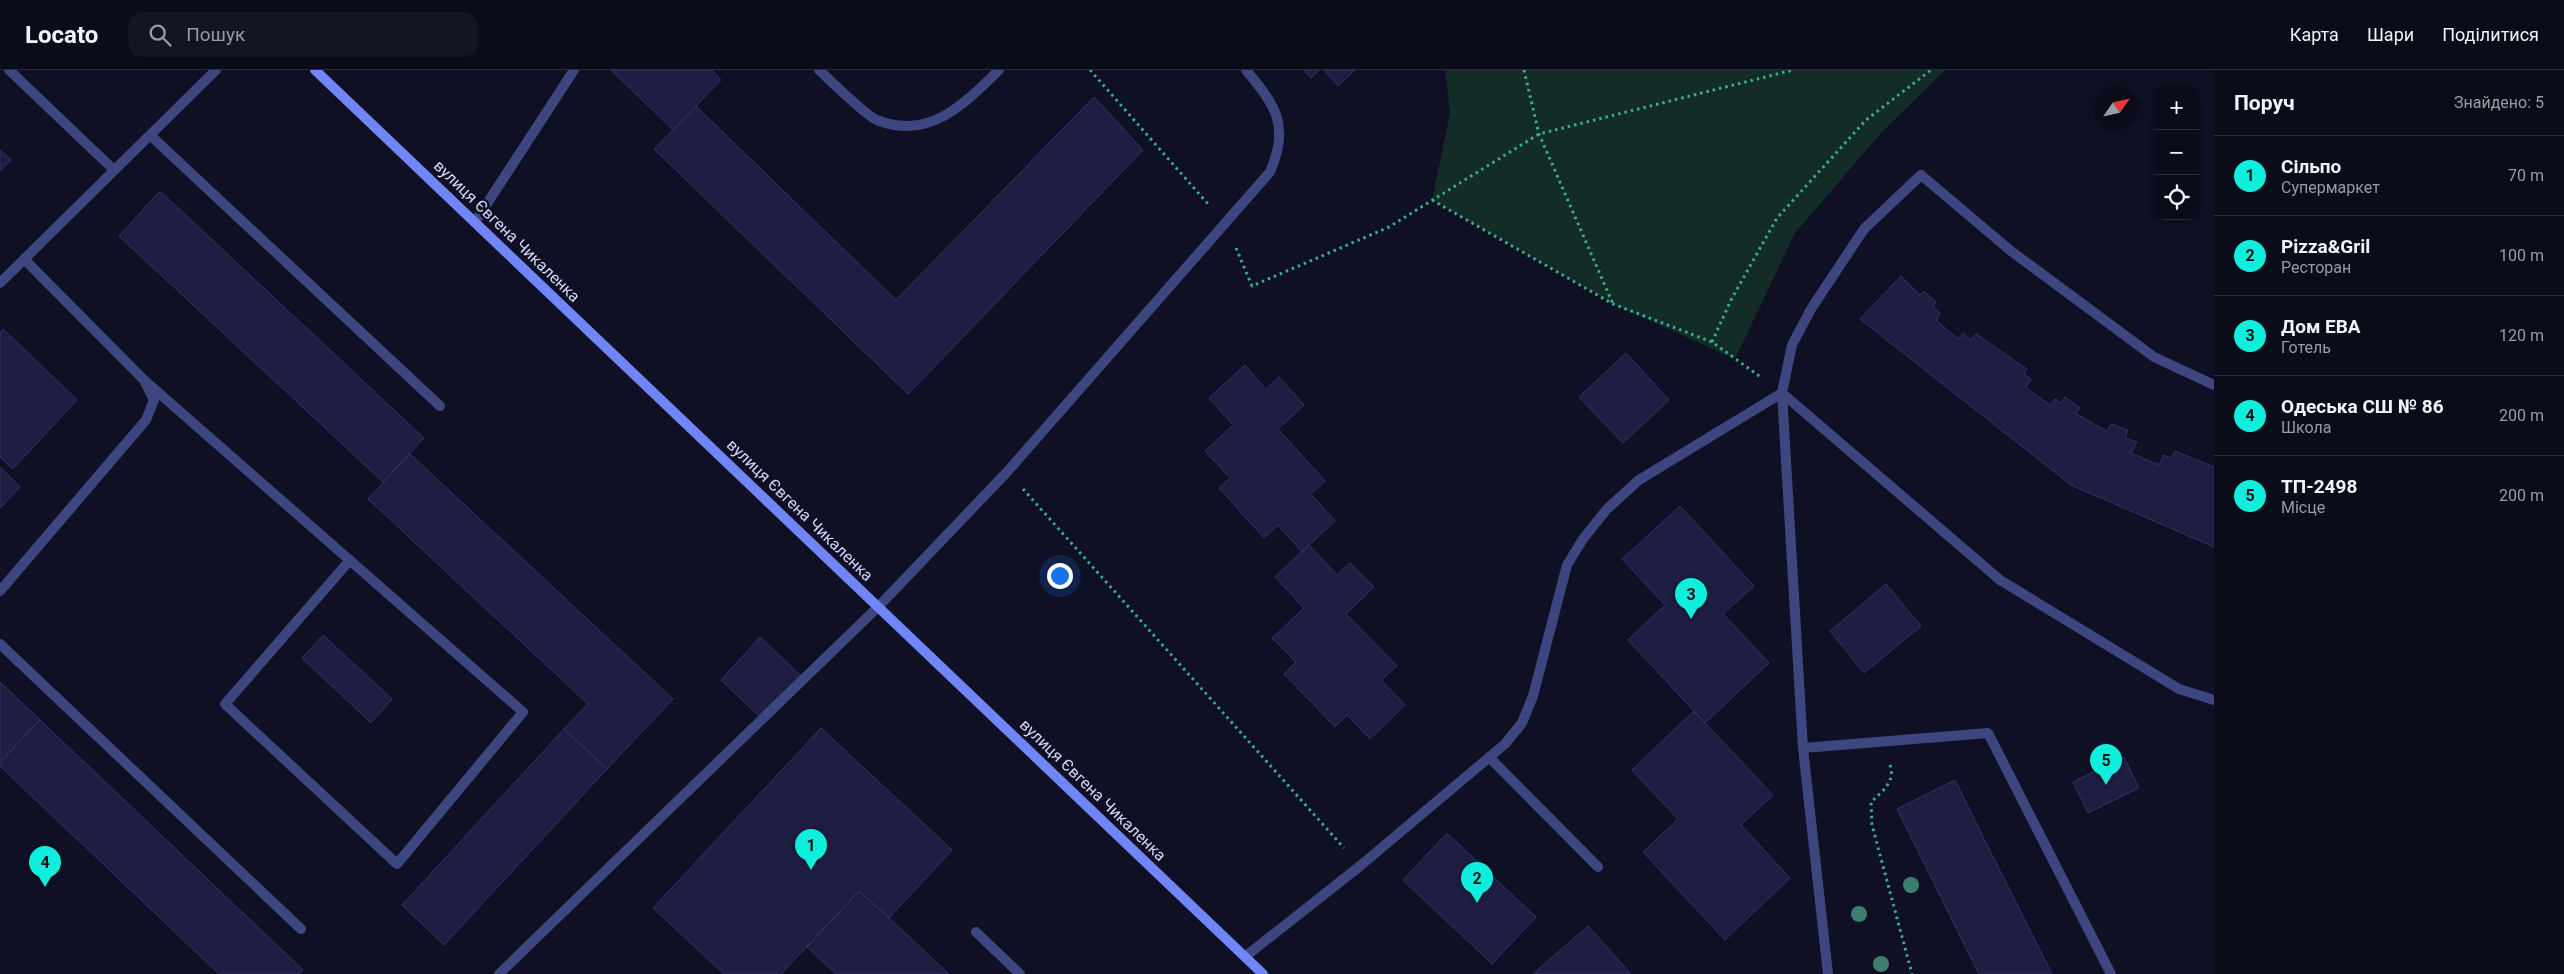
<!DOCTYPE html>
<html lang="uk">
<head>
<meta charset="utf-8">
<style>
	:root { --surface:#0b0c1a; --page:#141523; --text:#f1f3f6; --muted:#9a9ba2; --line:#2b2c39; --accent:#0feddd }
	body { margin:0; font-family:Roboto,sans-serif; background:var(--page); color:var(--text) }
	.controls { position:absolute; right:15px; top:15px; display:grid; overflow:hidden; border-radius:10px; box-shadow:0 2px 8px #0003 }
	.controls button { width:45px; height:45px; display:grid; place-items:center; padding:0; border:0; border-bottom:1px solid var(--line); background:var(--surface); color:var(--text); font:25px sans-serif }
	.compass { position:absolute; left:2094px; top:15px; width:45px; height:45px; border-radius:50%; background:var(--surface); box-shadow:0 2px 8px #0003; rotate:56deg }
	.you { position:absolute; left:1059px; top:505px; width:18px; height:18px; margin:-12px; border:4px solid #fff; border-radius:50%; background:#1a73e8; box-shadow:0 0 0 8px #1a73e833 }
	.badge { display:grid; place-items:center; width:32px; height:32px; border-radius:50%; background:var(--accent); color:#111; font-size:16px; font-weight:700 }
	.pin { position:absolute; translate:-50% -41px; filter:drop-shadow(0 1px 2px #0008) }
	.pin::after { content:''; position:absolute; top:26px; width:18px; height:15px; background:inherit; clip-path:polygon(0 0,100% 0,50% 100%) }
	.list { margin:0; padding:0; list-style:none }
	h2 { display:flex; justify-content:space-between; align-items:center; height:65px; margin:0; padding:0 20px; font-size:21px }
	h2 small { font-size:16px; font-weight:400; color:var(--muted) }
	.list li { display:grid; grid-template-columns:32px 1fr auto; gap:15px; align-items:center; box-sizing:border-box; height:80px; padding:0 20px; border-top:1px solid var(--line) }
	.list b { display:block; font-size:19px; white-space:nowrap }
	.list p { margin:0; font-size:16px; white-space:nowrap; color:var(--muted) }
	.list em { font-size:16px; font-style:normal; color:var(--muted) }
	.icon { flex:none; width:28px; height:28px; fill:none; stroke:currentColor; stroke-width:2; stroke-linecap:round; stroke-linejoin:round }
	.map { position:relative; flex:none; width:2214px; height:904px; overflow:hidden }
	header { display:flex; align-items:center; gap:30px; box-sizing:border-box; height:70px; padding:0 25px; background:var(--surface); border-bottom:1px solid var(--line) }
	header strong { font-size:24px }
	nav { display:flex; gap:28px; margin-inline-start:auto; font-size:18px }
	.search { width:350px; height:45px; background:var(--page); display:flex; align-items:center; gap:12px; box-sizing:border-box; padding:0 18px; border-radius:15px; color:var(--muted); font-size:19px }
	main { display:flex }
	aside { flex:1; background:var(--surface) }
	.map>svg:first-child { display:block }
</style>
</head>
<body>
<header>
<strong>Locato</strong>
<div class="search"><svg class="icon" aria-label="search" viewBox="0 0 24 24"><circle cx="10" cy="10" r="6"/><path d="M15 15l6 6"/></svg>Пошук</div>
<nav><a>Карта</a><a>Шари</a><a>Поділитися</a></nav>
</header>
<main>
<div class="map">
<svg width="2214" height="904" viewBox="0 0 2214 904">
	<rect width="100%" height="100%" fill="#0f1023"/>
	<!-- green -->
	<path fill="#132c27" d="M1445 0H1945L1881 63 1795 163 1735 289 1613 234 1432 130 1450 43Z"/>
	<!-- building -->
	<path fill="#1e1d42" stroke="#32306d" d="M611 0H712L721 10 673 60Z
		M1304 0H1319L1311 8Z
		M1324 0H1355L1338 16Z
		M1094 27 1143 80 908 324 654 79 696 36 896 230Z
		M0 80 11 90 0 101Z
		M160 121 424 368 383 412 119 166Z
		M1901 206 1920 225 1924 221 1936 232 1933 236 1940 244 1936 250 1958 269 1963 263 1971 270 1976 264 2027 299 2024 304 2031 309 2026 318 2050 335 2055 329 2061 333 2065 327 2080 338 2076 344 2107 361 2111 354 2128 360 2125 368 2137 372 2131 383 2159 395 2164 385 2171 388 2175 381 2214 397V477L2071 415 1860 249Z
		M3 259 77 330 13 399 0 387V263Z
		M1626 283 1669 330 1623 373 1579 327Z
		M1245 295 1266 319 1279 307 1304 335 1278 359 1325 411 1311 424 1335 451 1302 482 1278 455 1264 468 1219 418 1230 408 1205 381 1233 355 1209 328Z
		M410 384 673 629 607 699 564 659 588 634 368 429Z
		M0 397 20 417 0 438Z
		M1680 436 1754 516 1723 544 1769 593 1705 653 1628 570 1665 535 1622 489Z
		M1309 475 1337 505 1350 493 1374 517 1346 544 1397 596 1381 610 1405 635 1370 669 1347 645 1335 657 1284 604 1296 592 1272 568 1304 538 1275 507Z
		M1886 514 1921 556 1864 603 1830 561Z
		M323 565 392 629 371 653 302 588Z
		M760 567 801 606 762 649 721 610Z
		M0 612 40 650 0 692Z
		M1694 641 1773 725 1741 755 1790 808 1725 870 1643 782 1678 749 1632 700Z
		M40 650 303 900 298 904H219L0 696V692Z
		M821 658 952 780 889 848 859 821 781 904H724L653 838Z
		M564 659 607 699 444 875 402 835Z
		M2124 687 2139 718 2088 743 2073 712Z
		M1955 710 1985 771 2052 904H1979L1897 739Z
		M1447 763 1536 847 1492 894 1403 810Z
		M859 821 889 848 949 904H836L807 877Z
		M1588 856 1631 904H1533Z"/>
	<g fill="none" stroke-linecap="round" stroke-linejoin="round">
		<!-- path -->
		<path stroke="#36ae92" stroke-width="3" stroke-dasharray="2.5 4" stroke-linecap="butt" d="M1090 0 1209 135
			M1524 0 1539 64 1613 234
			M1432 130 1613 234 1712 272 1762 308
			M1236 178 1252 216 1389 157 1539 64 1793 0
			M1712 272 1731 230 1777 148 1866 50 1931 0
			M1023 419 1344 778
			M1890 695C1896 711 1882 722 1871 732L1872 755 1912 904"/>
		<!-- service -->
		<path stroke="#3e467f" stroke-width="10" d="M9 0 114 100
			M819 0C830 10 866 46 877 50 930 71 965 33 999 0
			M150 65 440 336
			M475 152 574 0
			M0 213 216 0
			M144 310 523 642 397 794 225 634 350 490
			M1782 323 2000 510 2179 619 2214 630
			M0 521 146 350 154 330 144 310 24 189
			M0 574 301 859
			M1803 678 1988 663 2111 904
			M1489 687 1598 797
			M976 862 1020 904
			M1246 886 1360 796 1505 674 1522 653 1533 626 1567 495 1583 469 1607 439 1639 410 1782 323
			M499 904 879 536 1007 402 1270 102C1290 56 1276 36 1246 0
			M1828 904 1803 678 1782 323 1792 275 1811 239 1864 159 1921 105 2011 181 2154 287 2214 315"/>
		<!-- secondary -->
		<path stroke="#7185f6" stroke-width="10" d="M315 0 1263 904"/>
	</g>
	<!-- trees -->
	<g fill="#3e7e6c">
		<circle cx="1911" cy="815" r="8"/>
		<circle cx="1859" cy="844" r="8"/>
		<circle cx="1881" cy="894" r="8"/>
	</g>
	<g text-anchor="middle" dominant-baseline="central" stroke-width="5" stroke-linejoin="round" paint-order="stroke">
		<!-- street labels -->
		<g font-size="16" fill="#d4d6fc" stroke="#0f1023">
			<text transform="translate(507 161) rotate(44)">вулиця Євгена Чикаленка</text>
			<text transform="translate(800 440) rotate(44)">вулиця Євгена Чикаленка</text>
			<text transform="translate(1093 720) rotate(44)">вулиця Євгена Чикаленка</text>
		</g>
	</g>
</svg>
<div class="controls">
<button>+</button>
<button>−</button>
<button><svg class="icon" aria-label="locate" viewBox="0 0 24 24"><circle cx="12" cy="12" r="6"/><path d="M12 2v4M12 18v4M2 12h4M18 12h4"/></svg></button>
</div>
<svg class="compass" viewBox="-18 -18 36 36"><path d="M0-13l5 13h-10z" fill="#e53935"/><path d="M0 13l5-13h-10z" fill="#9a9ba2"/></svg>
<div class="you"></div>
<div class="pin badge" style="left:811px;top:800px">1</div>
<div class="pin badge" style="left:1477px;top:833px">2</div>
<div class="pin badge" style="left:1691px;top:549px">3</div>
<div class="pin badge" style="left:45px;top:817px">4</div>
<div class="pin badge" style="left:2106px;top:715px">5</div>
</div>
<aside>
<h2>Поруч<small>Знайдено: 5</small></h2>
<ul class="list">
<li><span class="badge">1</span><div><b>Сільпо</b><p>Супермаркет</p></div><em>70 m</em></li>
<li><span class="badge">2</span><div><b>Pizza&amp;Gril</b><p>Ресторан</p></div><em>100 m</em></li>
<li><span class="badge">3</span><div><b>Дом ЕВА</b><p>Готель</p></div><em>120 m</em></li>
<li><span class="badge">4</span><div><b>Одеська СШ № 86</b><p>Школа</p></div><em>200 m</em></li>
<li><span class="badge">5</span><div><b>ТП-2498</b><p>Місце</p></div><em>200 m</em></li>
</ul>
</aside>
</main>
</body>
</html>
